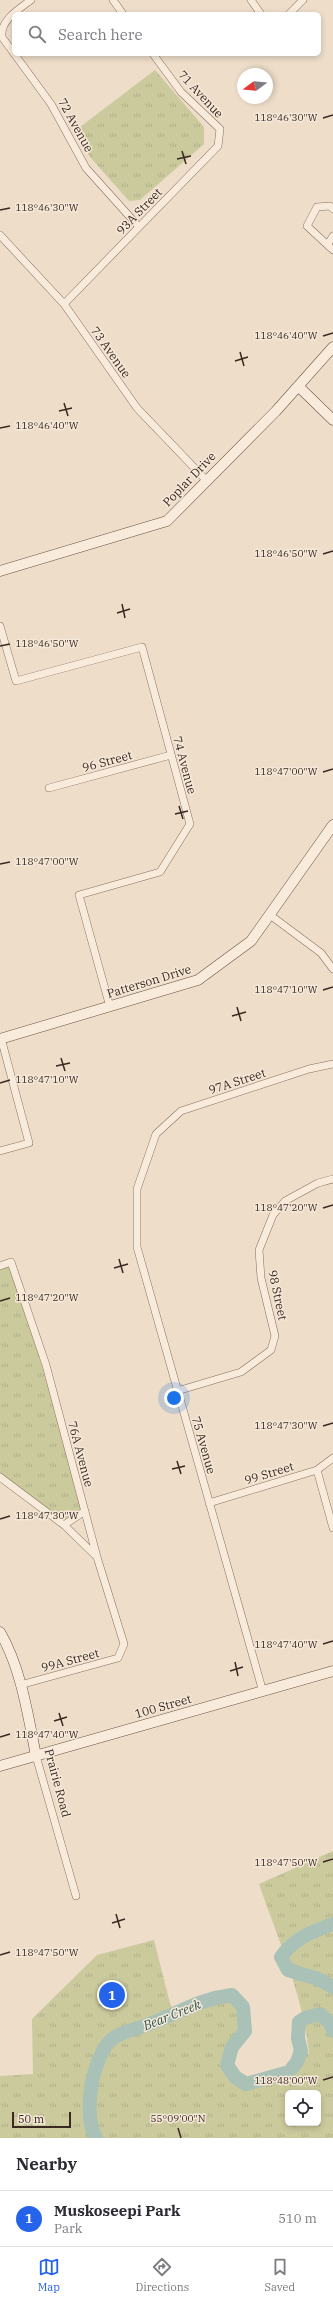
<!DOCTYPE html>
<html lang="en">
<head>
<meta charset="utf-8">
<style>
	:root { --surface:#fff; --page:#f2f2f3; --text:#2b2b33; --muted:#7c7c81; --line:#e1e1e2; --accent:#2563eb }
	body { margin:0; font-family:"IBM Plex Serif",serif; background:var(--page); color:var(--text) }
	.controls { position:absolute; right:12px; bottom:12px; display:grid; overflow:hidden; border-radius:6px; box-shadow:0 2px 6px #0003 }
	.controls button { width:36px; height:36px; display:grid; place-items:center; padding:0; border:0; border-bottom:1px solid var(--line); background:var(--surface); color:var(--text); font:20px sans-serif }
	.compass { position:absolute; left:237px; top:68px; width:36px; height:36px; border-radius:50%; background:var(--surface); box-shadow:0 2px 6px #0003; rotate:254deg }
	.scale { position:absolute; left:12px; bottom:10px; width:59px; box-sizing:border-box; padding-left:4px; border:2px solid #3a2921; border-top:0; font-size:11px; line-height:14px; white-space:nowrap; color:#3a2921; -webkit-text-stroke:3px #f5e8d8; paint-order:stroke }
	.you { position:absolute; left:174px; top:1398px; width:14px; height:14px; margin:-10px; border:3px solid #fff; border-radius:50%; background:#1a73e8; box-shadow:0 0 0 6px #1a73e833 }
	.badge { display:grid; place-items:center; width:26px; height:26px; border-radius:50%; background:var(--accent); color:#fff; font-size:13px; font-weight:700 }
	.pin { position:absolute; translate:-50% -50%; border:2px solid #fff; box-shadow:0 1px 4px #0006 }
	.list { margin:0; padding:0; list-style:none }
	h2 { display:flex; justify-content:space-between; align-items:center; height:52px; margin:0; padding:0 16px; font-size:17px }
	h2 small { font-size:13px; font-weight:400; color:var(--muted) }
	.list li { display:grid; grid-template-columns:26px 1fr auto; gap:12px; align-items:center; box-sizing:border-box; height:56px; padding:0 16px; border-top:1px solid var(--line) }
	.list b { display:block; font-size:15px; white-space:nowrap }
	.list p { margin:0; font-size:13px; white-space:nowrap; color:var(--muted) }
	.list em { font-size:13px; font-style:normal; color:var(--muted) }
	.icon { flex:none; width:22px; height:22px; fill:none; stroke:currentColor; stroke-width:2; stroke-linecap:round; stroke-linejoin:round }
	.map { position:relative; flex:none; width:333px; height:2138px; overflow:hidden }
	.search { position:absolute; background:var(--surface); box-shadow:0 2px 6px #0003; left:12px; right:12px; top:12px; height:44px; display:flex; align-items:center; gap:10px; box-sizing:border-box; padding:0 14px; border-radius:6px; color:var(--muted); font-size:15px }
	.sheet { height:108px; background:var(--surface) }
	nav { display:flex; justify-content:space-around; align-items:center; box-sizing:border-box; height:56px; border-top:1px solid var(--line); background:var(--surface); font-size:11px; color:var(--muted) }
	nav a { display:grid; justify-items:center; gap:2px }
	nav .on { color:var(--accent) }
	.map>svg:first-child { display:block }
</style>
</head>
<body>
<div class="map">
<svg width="333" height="2138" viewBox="0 0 333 2138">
	<defs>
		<pattern id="park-tufts" width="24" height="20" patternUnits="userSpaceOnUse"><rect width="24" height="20" fill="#cbca9d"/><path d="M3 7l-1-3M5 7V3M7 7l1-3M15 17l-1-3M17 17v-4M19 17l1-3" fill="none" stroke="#afae87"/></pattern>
	</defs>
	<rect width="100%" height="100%" fill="#edddc9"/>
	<!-- park -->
	<path fill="url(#park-tufts)" fill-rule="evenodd" d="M155 70 204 127V144L140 200 129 201 90 157 76 130Z
		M11 1262 85 1511 64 1525 0 1477V1266Z
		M333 1851V2138H0V2076L33 2074 32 2019 97 1955 154 1940 173 2015C193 2005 209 1998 232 1995L243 2007 245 2031 232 2047 227 2064 235 2077 246 2084 289 2072 297 2062 309 2053C303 1995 278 1939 259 1884ZM288 2093H318V2123H288Z"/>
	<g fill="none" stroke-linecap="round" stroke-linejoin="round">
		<!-- river -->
		<path stroke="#a9c1b7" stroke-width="14" d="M333 1924C312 1932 294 1938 281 1957L288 1970 318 1979 333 1987
			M96 2138C82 2115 92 2052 115 2037 126 2030 141 2028 152 2023 182 2012 199 1999 232 1995L243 2007 245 2031 232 2047 227 2065 235 2077 246 2084 289 2072 297 2062 301 2051 298 2038 299 2022 305 2018 320 2014 330 2023 333 2031"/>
		<defs>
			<path id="street" d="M31 0C19 9 0 20 2 37L51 104 86 168 139 227
				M113 0 123 14
				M251 0 261 14
				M289 14 303 0
				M333 209 330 206 317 207 307 226 333 250
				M0 235 64 304 137 408 206 480
				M328 244 333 236
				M64 304 218 146 220 129 181 92 153 54
				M0 626 16 681 142 647 190 824 160 872 79 895 110 1007
				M49 788 171 755
				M270 915 321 953 333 969
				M0 1151 29 1143 1 1038
				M0 1266 11 1262 46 1365 97 1557 124 1644 118 1658 20 1685
				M177 1391 241 1372 271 1350 275 1336 261 1278 259 1250 273 1215 285 1201 318 1183 333 1179
				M317 1470 333 1528
				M0 1477 64 1525 97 1557
				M209 1503 317 1470 333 1458
				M64 1525 85 1511
				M263 1692 137 1247V1189L156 1134 181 1111 309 1069 333 1064
				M36 1756 76 1896"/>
			<path id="secondary" d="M298 386 333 420
				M0 571 167 521 276 411 333 347
				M0 1039 198 980 251 941 333 825
				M0 1632C21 1668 28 1715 36 1756
				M0 1766 333 1671"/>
		</defs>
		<!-- street casing -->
		<use href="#street" stroke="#896f5e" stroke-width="8"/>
		<!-- secondary casing -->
		<use href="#secondary" stroke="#6b5041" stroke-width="11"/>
		<!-- street -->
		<use href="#street" stroke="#f8ebdc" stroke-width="7"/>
		<!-- secondary -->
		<use href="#secondary" stroke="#f8ebdc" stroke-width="10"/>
	</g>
	<!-- ticks -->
	<path fill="none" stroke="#3a2921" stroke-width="1.5" d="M323 118 333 115M182 151 186 164M177 159 191 156M0 210 10 208M323 336 333 333M240 352 244 366M235 361 248 357M64 403 68 416M59 411 72 408M0 428 10 426M323 554 333 551M122 604 125 618M117 613 130 609M0 646 10 644M323 772 333 769M179 806 183 819M175 814 188 811M0 864 10 862M323 990 333 987M237 1007 241 1021M232 1016 246 1012M61 1058 65 1071M56 1066 70 1063M0 1083 10 1080M323 1208 333 1205M119 1259 123 1273M114 1268 128 1264M0 1301 10 1298M323 1426 333 1423M177 1461 181 1474M172 1469 185 1466M0 1519 10 1516M323 1644 333 1641M235 1662 238 1676M230 1671 243 1667M59 1713 63 1726M54 1721 67 1717M0 1737 10 1734M323 1862 333 1859M116 1914 120 1928M112 1923 125 1919M0 1955 10 1952M323 2080 333 2077M178 2128 181 2138"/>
	<g text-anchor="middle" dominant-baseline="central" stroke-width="3" stroke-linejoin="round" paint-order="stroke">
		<!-- street labels -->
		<g font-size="12" fill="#3a2921" stroke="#f5e8d8">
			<text transform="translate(201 94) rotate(47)">71 Avenue</text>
			<text transform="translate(76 125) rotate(61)">72 Avenue</text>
			<text transform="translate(139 211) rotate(-46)">93A Street</text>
			<text transform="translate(111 352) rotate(55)">73 Avenue</text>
			<text transform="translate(189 479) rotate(-46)">Poplar Drive</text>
			<text transform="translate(107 761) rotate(-15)">96 Street</text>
			<text transform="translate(185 765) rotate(75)">74 Avenue</text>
			<text transform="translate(149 981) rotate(-17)">Patterson Drive</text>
			<text transform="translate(237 1081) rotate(-18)">97A Street</text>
			<text transform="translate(278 1295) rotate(78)">98 Street</text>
			<text transform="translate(204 1445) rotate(74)">75 Avenue</text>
			<text transform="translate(81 1454) rotate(75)">76A Avenue</text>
			<text transform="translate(269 1473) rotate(-17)">99 Street</text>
			<text transform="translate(70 1660) rotate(-15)">99A Street</text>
			<text transform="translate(163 1706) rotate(-16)">100 Street</text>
			<text transform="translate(58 1783) rotate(75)">Prairie Road</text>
		</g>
		<!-- water labels -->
		<g font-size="13" font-style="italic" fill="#315950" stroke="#f5e8d8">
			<text transform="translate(172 2015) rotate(-22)">Bear Creek</text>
		</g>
	</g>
	<g font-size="10" text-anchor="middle" fill="#3a2921" stroke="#f5e8d8" stroke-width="3" stroke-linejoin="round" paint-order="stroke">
		<text x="286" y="121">118°46'30"W</text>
		<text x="47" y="211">118°46'30"W</text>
		<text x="286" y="339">118°46'40"W</text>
		<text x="47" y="429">118°46'40"W</text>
		<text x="286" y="557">118°46'50"W</text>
		<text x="47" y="647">118°46'50"W</text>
		<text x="286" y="775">118°47'00"W</text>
		<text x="47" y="865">118°47'00"W</text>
		<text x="286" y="993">118°47'10"W</text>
		<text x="47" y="1083">118°47'10"W</text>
		<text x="286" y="1211">118°47'20"W</text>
		<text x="47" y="1301">118°47'20"W</text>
		<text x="286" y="1429">118°47'30"W</text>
		<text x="47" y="1519">118°47'30"W</text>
		<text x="286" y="1648">118°47'40"W</text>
		<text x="47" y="1738">118°47'40"W</text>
		<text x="286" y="1866">118°47'50"W</text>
		<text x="47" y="1956">118°47'50"W</text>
		<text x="286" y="2084">118°48'00"W</text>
		<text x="178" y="2122">55°09'00"N</text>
	</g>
</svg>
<div class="controls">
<button><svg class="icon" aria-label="locate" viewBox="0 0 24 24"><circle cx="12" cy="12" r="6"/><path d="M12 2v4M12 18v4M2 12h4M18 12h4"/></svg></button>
</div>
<svg class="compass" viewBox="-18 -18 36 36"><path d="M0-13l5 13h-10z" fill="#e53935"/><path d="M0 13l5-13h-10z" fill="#7c7c81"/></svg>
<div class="scale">50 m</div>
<div class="you"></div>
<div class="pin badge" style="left:112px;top:1995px">1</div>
<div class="search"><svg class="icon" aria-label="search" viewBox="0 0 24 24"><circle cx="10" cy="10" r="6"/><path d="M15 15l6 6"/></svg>Search here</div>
</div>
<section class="sheet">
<h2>Nearby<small></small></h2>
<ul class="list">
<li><span class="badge">1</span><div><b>Muskoseepi Park</b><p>Park</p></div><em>510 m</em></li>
</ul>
</section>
<nav>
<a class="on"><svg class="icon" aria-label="map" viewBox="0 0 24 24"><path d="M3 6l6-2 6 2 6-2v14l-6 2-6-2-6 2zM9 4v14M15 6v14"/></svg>Map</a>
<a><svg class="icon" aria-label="directions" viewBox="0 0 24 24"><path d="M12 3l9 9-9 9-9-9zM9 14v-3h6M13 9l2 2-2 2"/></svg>Directions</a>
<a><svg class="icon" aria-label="saved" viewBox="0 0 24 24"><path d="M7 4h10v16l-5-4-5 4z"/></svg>Saved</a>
</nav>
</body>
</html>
